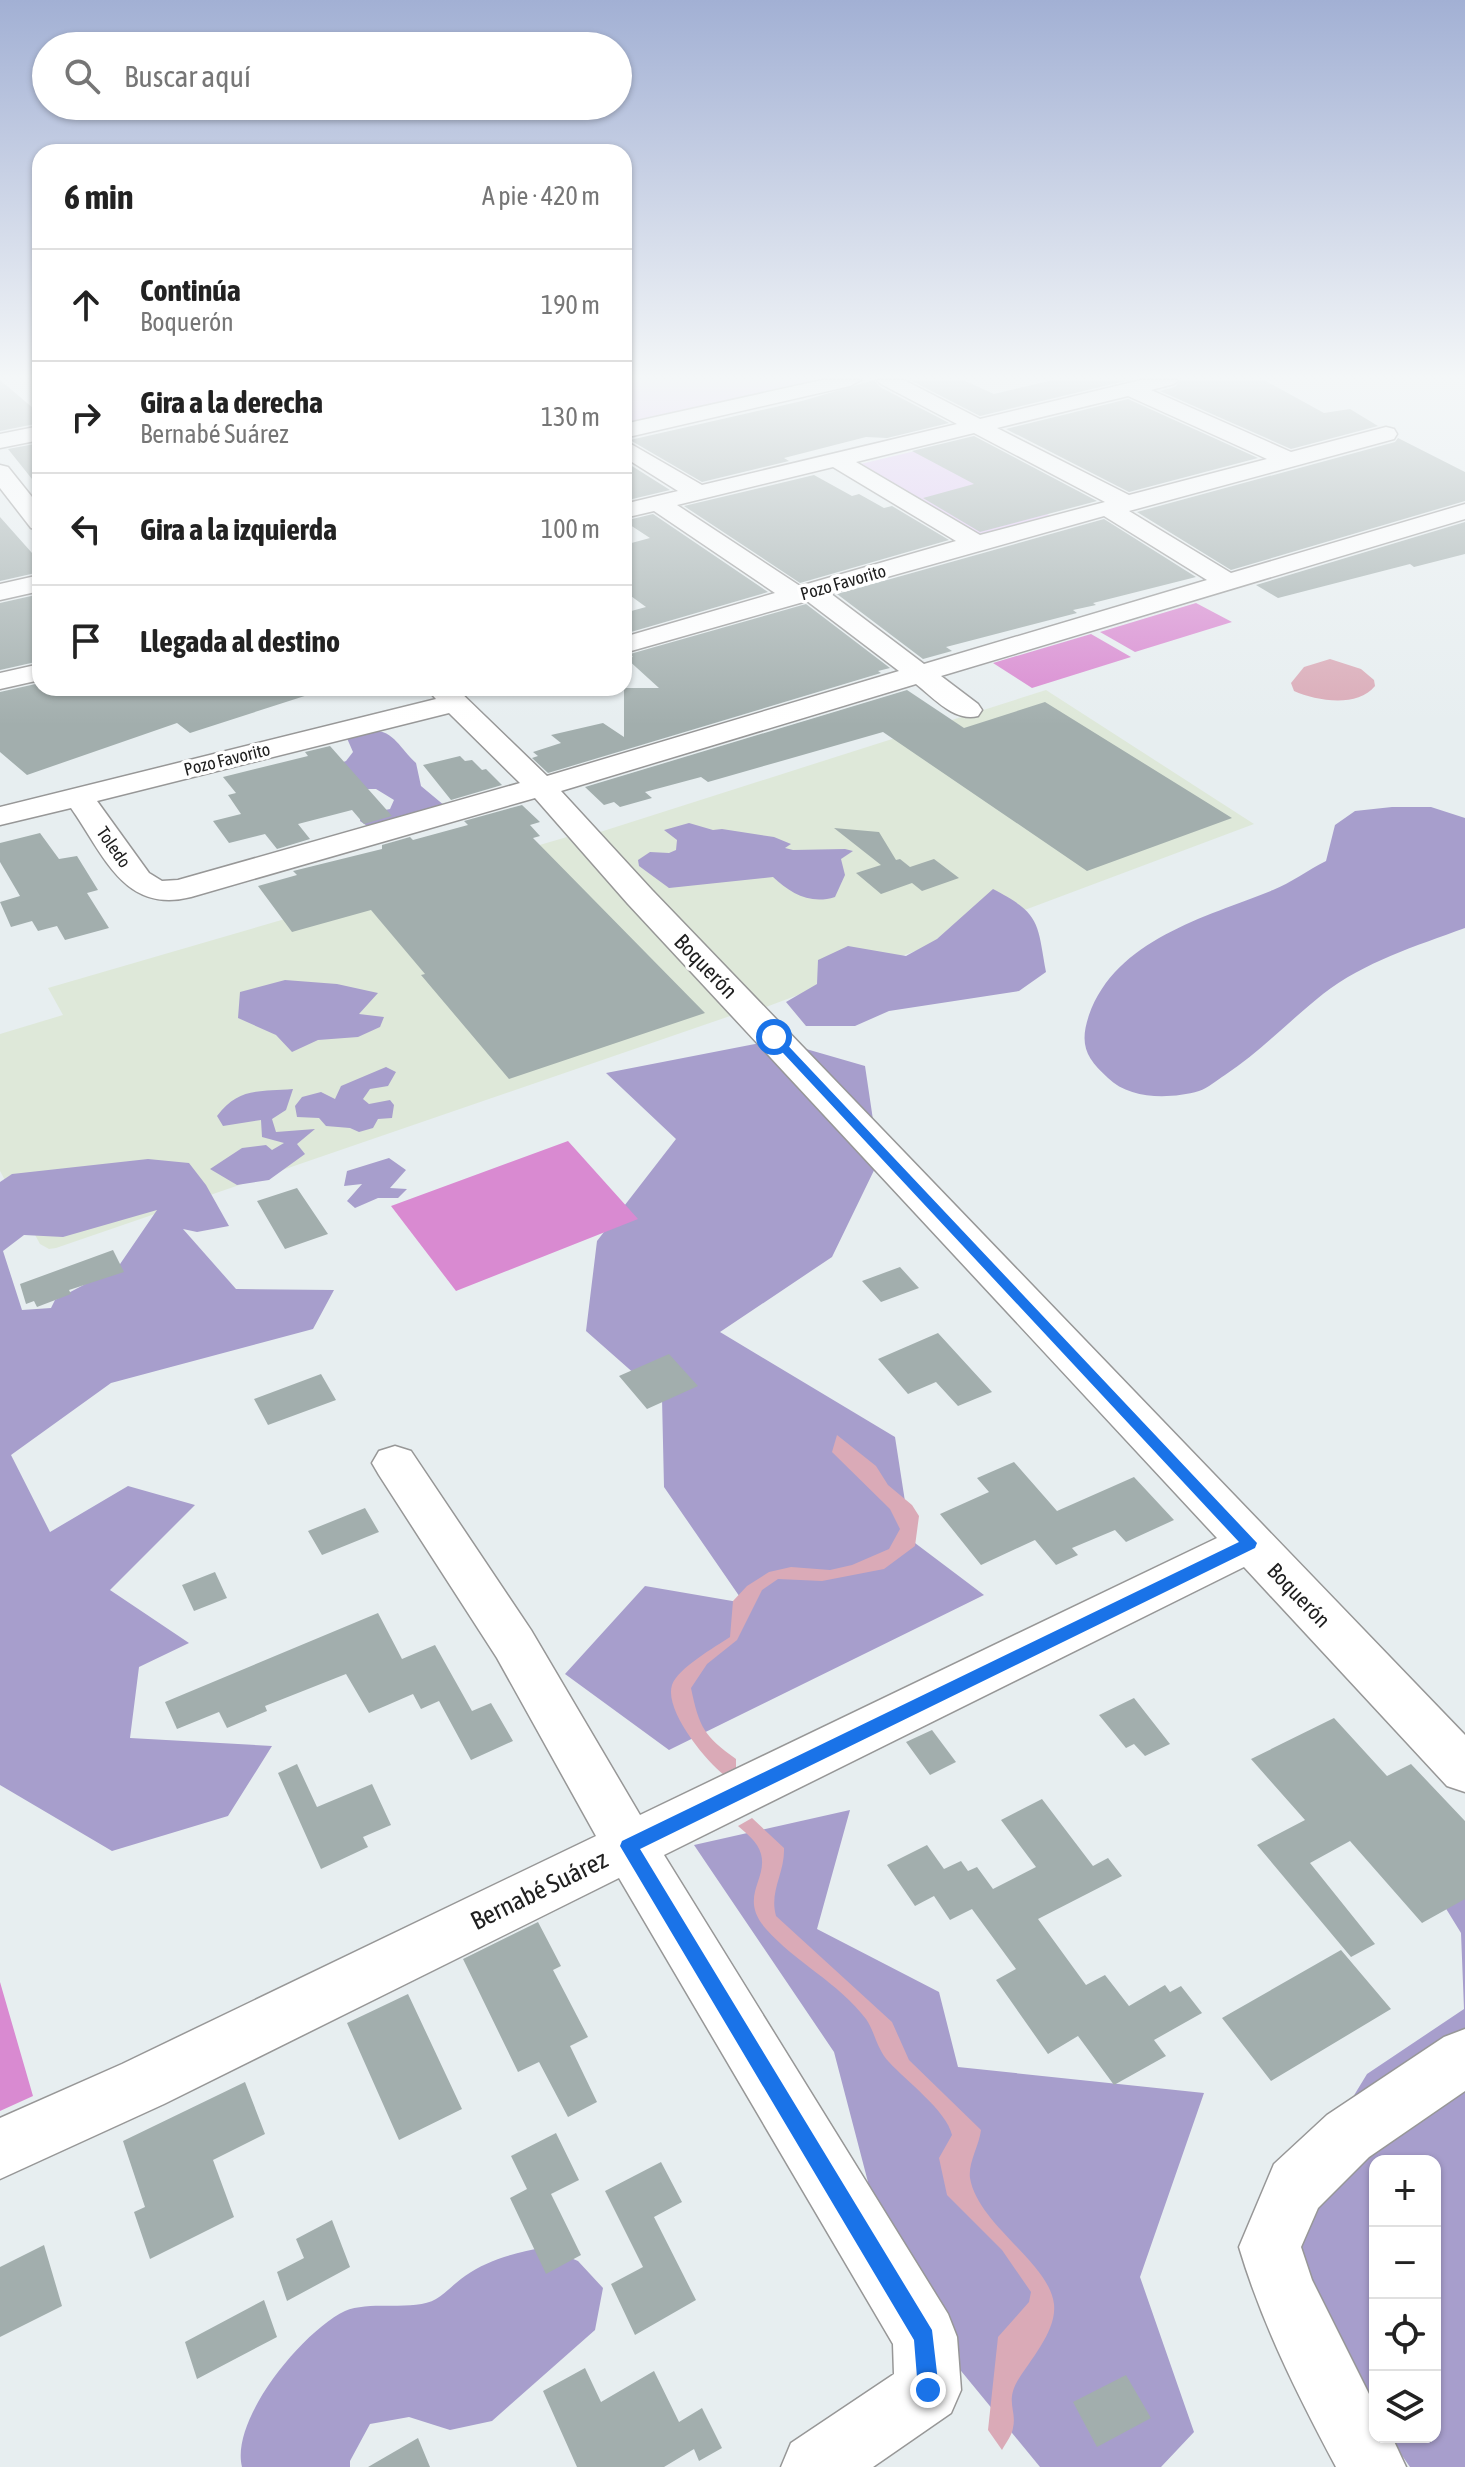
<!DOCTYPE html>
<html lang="es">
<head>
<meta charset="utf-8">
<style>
	:root { --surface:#fff; --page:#f6f6f6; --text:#222; --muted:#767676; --line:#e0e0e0 }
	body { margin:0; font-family:"Asap Condensed",sans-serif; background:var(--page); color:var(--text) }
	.controls { position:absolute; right:24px; bottom:24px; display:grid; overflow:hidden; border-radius:16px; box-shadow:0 2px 6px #0004 }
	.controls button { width:72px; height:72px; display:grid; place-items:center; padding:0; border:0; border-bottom:2px solid var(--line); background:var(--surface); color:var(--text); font:40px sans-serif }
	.stop { position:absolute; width:24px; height:24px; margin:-18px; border:6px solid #1a73e8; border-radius:50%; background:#fff }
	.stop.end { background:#1a73e8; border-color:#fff; box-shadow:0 2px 8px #0008 }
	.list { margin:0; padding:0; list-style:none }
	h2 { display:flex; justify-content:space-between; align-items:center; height:104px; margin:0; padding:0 32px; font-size:34px }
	h2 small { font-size:26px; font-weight:400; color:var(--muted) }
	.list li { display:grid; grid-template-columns:52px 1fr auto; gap:24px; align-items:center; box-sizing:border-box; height:112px; padding:0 32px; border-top:2px solid var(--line) }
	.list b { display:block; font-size:30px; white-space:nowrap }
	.list p { margin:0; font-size:26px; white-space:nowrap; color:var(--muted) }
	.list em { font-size:26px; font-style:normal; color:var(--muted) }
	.icon { flex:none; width:44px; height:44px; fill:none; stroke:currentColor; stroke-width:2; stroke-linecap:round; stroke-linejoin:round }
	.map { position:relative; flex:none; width:1465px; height:2467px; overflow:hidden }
	.search { position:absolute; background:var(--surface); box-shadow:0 2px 6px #0004; left:32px; top:32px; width:600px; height:88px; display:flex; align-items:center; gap:20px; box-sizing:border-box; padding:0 28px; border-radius:44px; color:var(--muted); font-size:30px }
	.panel { position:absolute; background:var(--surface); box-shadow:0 2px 6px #0004; left:32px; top:144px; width:600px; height:552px; border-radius:24px }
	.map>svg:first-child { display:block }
</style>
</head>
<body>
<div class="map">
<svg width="1465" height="2467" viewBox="0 0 1465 2467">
	<rect width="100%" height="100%" fill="#e7eef0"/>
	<!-- industrial -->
	<path fill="#dee8d9" d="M1046 690 1254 824 766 1007 597 833Z
		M567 837 729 1004 733 1015 56 1248 49 1249 40 1244 0 1171V1034L63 1015 48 988Z"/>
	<!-- forest -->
	<path fill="#a79ecc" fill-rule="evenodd" d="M372 730C395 731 400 749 416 763L421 786 445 806 370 828 360 821 361 815 390 809 394 800 376 789H358L322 770 346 761 353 752 346 736Z
		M1392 807H1431L1465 818V928C1416 946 1364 962 1323 994 1289 1021 1261 1051 1225 1075 1217 1080 1208 1088 1199 1091 1171 1099 1130 1100 1108 1078 1086 1058 1079 1045 1089 1015 1116 939 1206 917 1273 890 1291 883 1308 870 1326 861L1335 825 1355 811Z
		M689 823 713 830 722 829 774 837 791 844 785 848 793 850 845 849 853 851 841 859 845 875 835 897C810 905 790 893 773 877L669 888 639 866 638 860 650 852 669 853 676 850 677 840 664 830Z
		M993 889C1041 914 1037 922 1046 972L1019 991 889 1011 855 1026H806L786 1002 817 984 818 960 848 946 906 956 937 939Z
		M285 980 337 984 378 993 359 1014 384 1017 380 1027 358 1037 318 1040 292 1052 276 1035 238 1018 240 992Z
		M775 1040 865 1066 879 1160 832 1257 720 1332 895 1437 911 1540 984 1595 669 1750 565 1674 645 1586 744 1603 664 1487 662 1398 586 1331 597 1241 676 1139 606 1073Z
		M386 1067 396 1072 388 1086 370 1089 363 1099 369 1104 390 1100 394 1105 392 1118 378 1119 373 1128 359 1132 350 1128 326 1126 319 1118 297 1117 295 1106 302 1097 321 1092 335 1099 341 1086Z
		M293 1089 286 1110 272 1119 276 1132 315 1129 297 1144 305 1154 269 1180 237 1185 210 1169 242 1148 266 1145 272 1150 284 1143 262 1137 261 1120 223 1126 217 1116C239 1087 259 1092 293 1089Z
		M389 1158 406 1170 390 1188 407 1189 398 1198H378L355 1208 347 1201 362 1184 344 1186 347 1171Z
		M148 1159 189 1163 206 1185 229 1226 197 1232 183 1229 236 1289 334 1290 313 1329 111 1383 11 1455 50 1532 128 1486 195 1505 110 1590 189 1643 139 1667 130 1738 272 1746 228 1816 112 1851 0 1785V1182L12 1174ZM157 1210 118 1267 55 1300 51 1308 22 1310 3 1251 24 1235 63 1237Z
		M850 1810 817 1929 939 1992 958 2067 1204 2093 1140 2277 1194 2432 1161 2467H1040L897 2293 834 2052 694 1845Z
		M1465 1856V2467H1410L1389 2437H1435V2161H1375V2417L1258 2253 1367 2074 1464 2009 1461 1933 1421 1868Z
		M545 2247 578 2261 603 2288 595 2330 492 2421 450 2430 409 2417 370 2424 350 2461V2467H242C230 2419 303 2331 345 2311 370 2300 414 2312 436 2299 446 2293 455 2283 465 2276 489 2259 516 2253 545 2247Z"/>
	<!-- park -->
	<path fill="#e2c7f6" d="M624 380H826L624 424Z
		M928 448 1056 519 973 541 848 467Z"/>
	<!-- pitch -->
	<path fill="#d98ad1" d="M1196 603 1232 622 1135 652 1100 632Z
		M1091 634 1131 657 1032 688 993 663Z
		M568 1141 638 1219 456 1291 391 1206Z
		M0 1982 33 2096 0 2111Z"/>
	<!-- water -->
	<path fill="#daaab7" d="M1330 659 1361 669 1374 680 1375 686C1357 708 1317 701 1294 691L1291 683 1304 667Z
		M837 1435 876 1466 888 1485 912 1505 919 1516 915 1546 884 1569 822 1581 778 1579 762 1590 737 1640 707 1664 691 1688C699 1727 704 1736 736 1759V1768L724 1775C705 1760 664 1710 672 1685 678 1668 715 1647 730 1637L733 1601 747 1586 769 1572 791 1567 830 1570 852 1565 889 1549 900 1529 890 1509 832 1452Z
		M752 1818 784 1848C785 1873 769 1891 776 1916L892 2022 909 2060 981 2130C979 2146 968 2163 970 2178 978 2225 1049 2262 1054 2304 1057 2330 1031 2359 1018 2380 1005 2402 1017 2410 1013 2428 1012 2435 1006 2443 1002 2450L988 2430 998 2337 1029 2302 1031 2292 1002 2250 947 2195 939 2158 952 2135C947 2111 906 2081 889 2062 877 2050 875 2032 866 2019 839 1983 795 1962 766 1929 738 1897 768 1880 761 1854 758 1842 747 1834 738 1826Z"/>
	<!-- building -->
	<path fill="#a2aead" d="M0 380 40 414V423L0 431Z
		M874 380 880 387 949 423 887 438 866 437 784 458 789 461 702 482 630 440 802 401Z
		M910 380H963L994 394 1053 380H1129L980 416Z
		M1181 380H1264L1324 413 1350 409 1378 426 1291 449 1160 391 1175 387Z
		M1128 399 1258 458 1129 492 1006 429Z
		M974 436 1097 501 980 532 923 498 974 484 912 451Z
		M1398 438 1465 472V501L1231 570 1137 512 1395 442Z
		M40 443V489L8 449Z
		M624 461 670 490 624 501Z
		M814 475 852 496 859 494 884 508 892 506 949 540 800 583 684 506Z
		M653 514 768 592 624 634V613L646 607 624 591V545L650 538 624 521Z
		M0 517 40 562V572L0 581Z
		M1104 519 1196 577 1093 603 1096 605 1073 610 1077 613 946 647 952 651 923 659 837 594Z
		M1465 522V554L1414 567 1410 564 1278 598 1256 585Z
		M40 594V661L0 670V603Z
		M806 604 890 668 878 671 881 673 548 773 532 758 538 756 533 752 561 743 551 735 603 723 624 737V688H659L626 658 633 657 630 654Z
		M40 683V688H313L314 693 190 733 177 723 27 775 0 752V692Z
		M907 690 964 728 1045 702 1232 818 1087 871 883 732 708 782 701 777 645 792 652 798 620 807 614 802 604 805 585 787Z
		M330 746 392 816 364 824 352 810 298 824 310 839 277 849 265 834 229 843 213 821 241 814 228 795 236 793 223 777 308 756 305 752Z
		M460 756 465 761 472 760 482 770 486 769 502 785 451 800 423 765Z
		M522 805 540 822 530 825 540 836 533 838 705 1013 509 1079 421 975 425 974 371 910 292 932 258 886 297 875 293 871 382 849V845L410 837 413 840 468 825 464 821Z
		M834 828 879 832 896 860 900 859 910 867 934 859 959 878 922 891 912 883 881 894 856 873 881 865Z
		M40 833 59 859 77 856 98 890 87 893 109 928 65 940 57 926 38 931 32 921 11 927 0 902 20 896 0 862V843Z
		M297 1188 328 1234 285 1249 257 1201Z
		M113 1250 124 1272 69 1290 71 1294 37 1307 34 1301 26 1304 20 1284Z
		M900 1267 919 1288 881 1302 862 1281Z
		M938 1333 992 1392 958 1406 936 1382 908 1394 878 1359Z
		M669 1354 698 1386 647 1409 619 1376Z
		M321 1374 336 1400 268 1425 254 1399Z
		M1014 1462 1057 1511 1134 1477 1174 1520 1126 1542 1115 1530 1072 1548 1078 1555 1056 1565 1035 1540 981 1565 940 1514 989 1492 977 1478Z
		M365 1508 379 1532 322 1555 308 1531Z
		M215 1572 227 1598 194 1611 182 1585Z
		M378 1613 402 1659 435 1645 472 1711 491 1703 513 1741 471 1760 439 1701 421 1709 413 1694 369 1713 346 1674 265 1706 267 1711 227 1728 219 1712 177 1729 165 1702Z
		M1134 1698 1170 1744 1145 1756 1134 1744 1126 1748 1099 1715Z
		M1334 1718 1387 1776 1411 1764 1465 1821V1899L1422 1923 1350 1841 1310 1863 1375 1944 1351 1957 1257 1845 1305 1820 1251 1759Z
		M932 1730 956 1762 930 1775 906 1742Z
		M297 1764 317 1807 372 1784 391 1825 363 1837 368 1847 321 1869 278 1773Z
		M1042 1799 1093 1866 1108 1858 1122 1876 1038 1919 1086 1985 1105 1975 1129 2006 1165 1985 1170 1992 1181 1986 1202 2013 1154 2040 1166 2056 1114 2085 1078 2036 1048 2054 996 1980 1016 1969 972 1909 950 1920 934 1896 915 1906 887 1865 927 1845 944 1869 961 1861 968 1871 977 1867 993 1889 1036 1867 1001 1820Z
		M538 1922 561 1966 553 1970 588 2037 570 2046 597 2102 568 2117 539 2062 518 2072 463 1959Z
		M1341 1950 1391 2009 1271 2081 1222 2018Z
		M408 1994 462 2109 399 2140 347 2023Z
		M245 2082 265 2134 213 2160 234 2217 150 2259 134 2212 145 2207 123 2141Z
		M556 2133 579 2180 551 2194 581 2255 546 2274 510 2198 527 2189 511 2156Z
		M661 2162 682 2202 654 2217 696 2300 635 2335 611 2284 643 2267 605 2191Z
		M332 2220 350 2267 287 2301 277 2272 304 2258 296 2239Z
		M44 2245 62 2306 0 2337V2267Z
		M264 2300 277 2337 197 2379 185 2342Z
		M585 2368 601 2402 654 2371 679 2422 702 2408 722 2448 699 2461 694 2449 664 2467H577L543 2391Z
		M1126 2375 1151 2418 1097 2447 1073 2402Z
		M418 2438 430 2467H368Z"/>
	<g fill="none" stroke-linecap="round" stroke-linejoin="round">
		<defs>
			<path id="minor" d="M822 380H861L850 386 624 438V424Z
				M877 380H904L980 419 1141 380H1178L1174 384 1151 390 1291 452 1386 427 1394 429 1397 434 1394 439 1129 511 1231 573 1465 504V519L941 676 978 704 982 710 978 716C954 722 934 698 916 684L561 791 652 890 1465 1735V1792L1447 1786 1244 1567 664 1855 948 2314 957 2337 961 2390 951 2413 873 2467H781L791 2443 894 2374 893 2344 619 1878 164 2104 0 2179V2118L122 2064 596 1836 497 1658 379 1475 372 1463 379 1451 395 1446 411 1451 531 1630 640 1815 1217 1538 628 904 535 798 191 897C124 914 104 855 71 808L0 825V807L436 699 426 688H456L547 776 899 671 807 601 624 653V637L775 593 654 511 624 518V504L678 491 624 457V440L702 485 957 424 881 384ZM1128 396 1267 459 1129 495 997 428ZM974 433 1105 502 980 535 856 462ZM833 467 956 541 800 586 677 505ZM1104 516 1207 580 924 664 830 593ZM449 713 520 783 178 880 162 881 149 873 97 801Z
				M40 426V440L0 448V434Z
				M0 465 8 467 40 507V530L31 528 0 488Z
				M40 575V591L0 600V584Z
				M40 664V680L0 689V673Z
				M1465 2029V2091L1369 2157 1318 2208 1301 2247 1312 2280 1375 2406V2437H1392L1406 2467H1336C1298 2396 1262 2324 1239 2247L1274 2164 1327 2115 1444 2037Z"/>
		</defs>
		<!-- minor casing -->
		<use href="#minor" stroke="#979797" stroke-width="3"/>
		<!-- minor -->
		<use href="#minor" fill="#fff" fill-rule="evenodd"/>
	</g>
	<!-- sky -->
	<linearGradient id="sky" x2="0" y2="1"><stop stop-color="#a2b0d4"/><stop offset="0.52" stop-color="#f4f7f8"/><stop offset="1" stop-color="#f4f7f8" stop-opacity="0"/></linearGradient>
	<rect width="1465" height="725" fill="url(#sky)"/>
	<!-- route -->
	<path fill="#1a73e8" d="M770 1035H778L1257 1543 1255 1548 640 1849 932 2330 939 2390 936 2398 928 2401 921 2398 918 2390 914 2340 620 1846 622 1841 1239 1542 770 1039Z"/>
	<g text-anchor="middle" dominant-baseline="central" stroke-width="7" stroke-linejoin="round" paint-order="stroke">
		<!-- far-street labels -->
		<g font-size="18" fill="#202020" stroke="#fff">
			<text transform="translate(843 582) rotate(-16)">Pozo Favorito</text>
			<text transform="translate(227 759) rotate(-14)">Pozo Favorito</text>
			<text transform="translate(114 847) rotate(55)">Toledo</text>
		</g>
		<!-- street labels -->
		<g font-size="22" fill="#202020" stroke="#fff">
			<text transform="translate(706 966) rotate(46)">Boquerón</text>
			<text transform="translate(1299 1595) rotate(46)">Boquerón</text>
		</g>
		<!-- near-street labels -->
		<g font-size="26" fill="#202020" stroke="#fff">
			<text transform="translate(539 1890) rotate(-26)">Bernabé Suárez</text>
		</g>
	</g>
</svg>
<div class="controls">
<button>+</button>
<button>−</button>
<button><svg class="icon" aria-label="locate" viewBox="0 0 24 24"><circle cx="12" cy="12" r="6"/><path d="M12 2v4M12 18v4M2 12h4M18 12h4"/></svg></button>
<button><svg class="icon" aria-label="layers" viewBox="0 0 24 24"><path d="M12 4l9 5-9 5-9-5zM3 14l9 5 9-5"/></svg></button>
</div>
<div class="stop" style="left:774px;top:1037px"></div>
<div class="stop end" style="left:928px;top:2390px"></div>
<div class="search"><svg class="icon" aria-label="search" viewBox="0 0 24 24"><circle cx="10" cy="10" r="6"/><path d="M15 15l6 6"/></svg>Buscar aquí</div>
<section class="panel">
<h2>6 min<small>A pie · 420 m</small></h2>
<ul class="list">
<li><svg class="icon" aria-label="ahead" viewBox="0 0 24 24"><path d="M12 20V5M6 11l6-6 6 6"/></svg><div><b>Continúa</b><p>Boquerón</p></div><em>190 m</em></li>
<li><svg class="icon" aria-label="right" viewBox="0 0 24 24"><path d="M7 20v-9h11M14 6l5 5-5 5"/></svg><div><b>Gira a la derecha</b><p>Bernabé Suárez</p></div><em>130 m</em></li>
<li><svg class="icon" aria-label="left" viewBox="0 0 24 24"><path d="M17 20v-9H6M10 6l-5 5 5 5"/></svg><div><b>Gira a la izquierda</b></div><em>100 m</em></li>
<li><svg class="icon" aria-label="arrive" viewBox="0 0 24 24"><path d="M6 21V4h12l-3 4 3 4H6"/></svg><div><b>Llegada al destino</b></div></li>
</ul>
</section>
</div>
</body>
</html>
